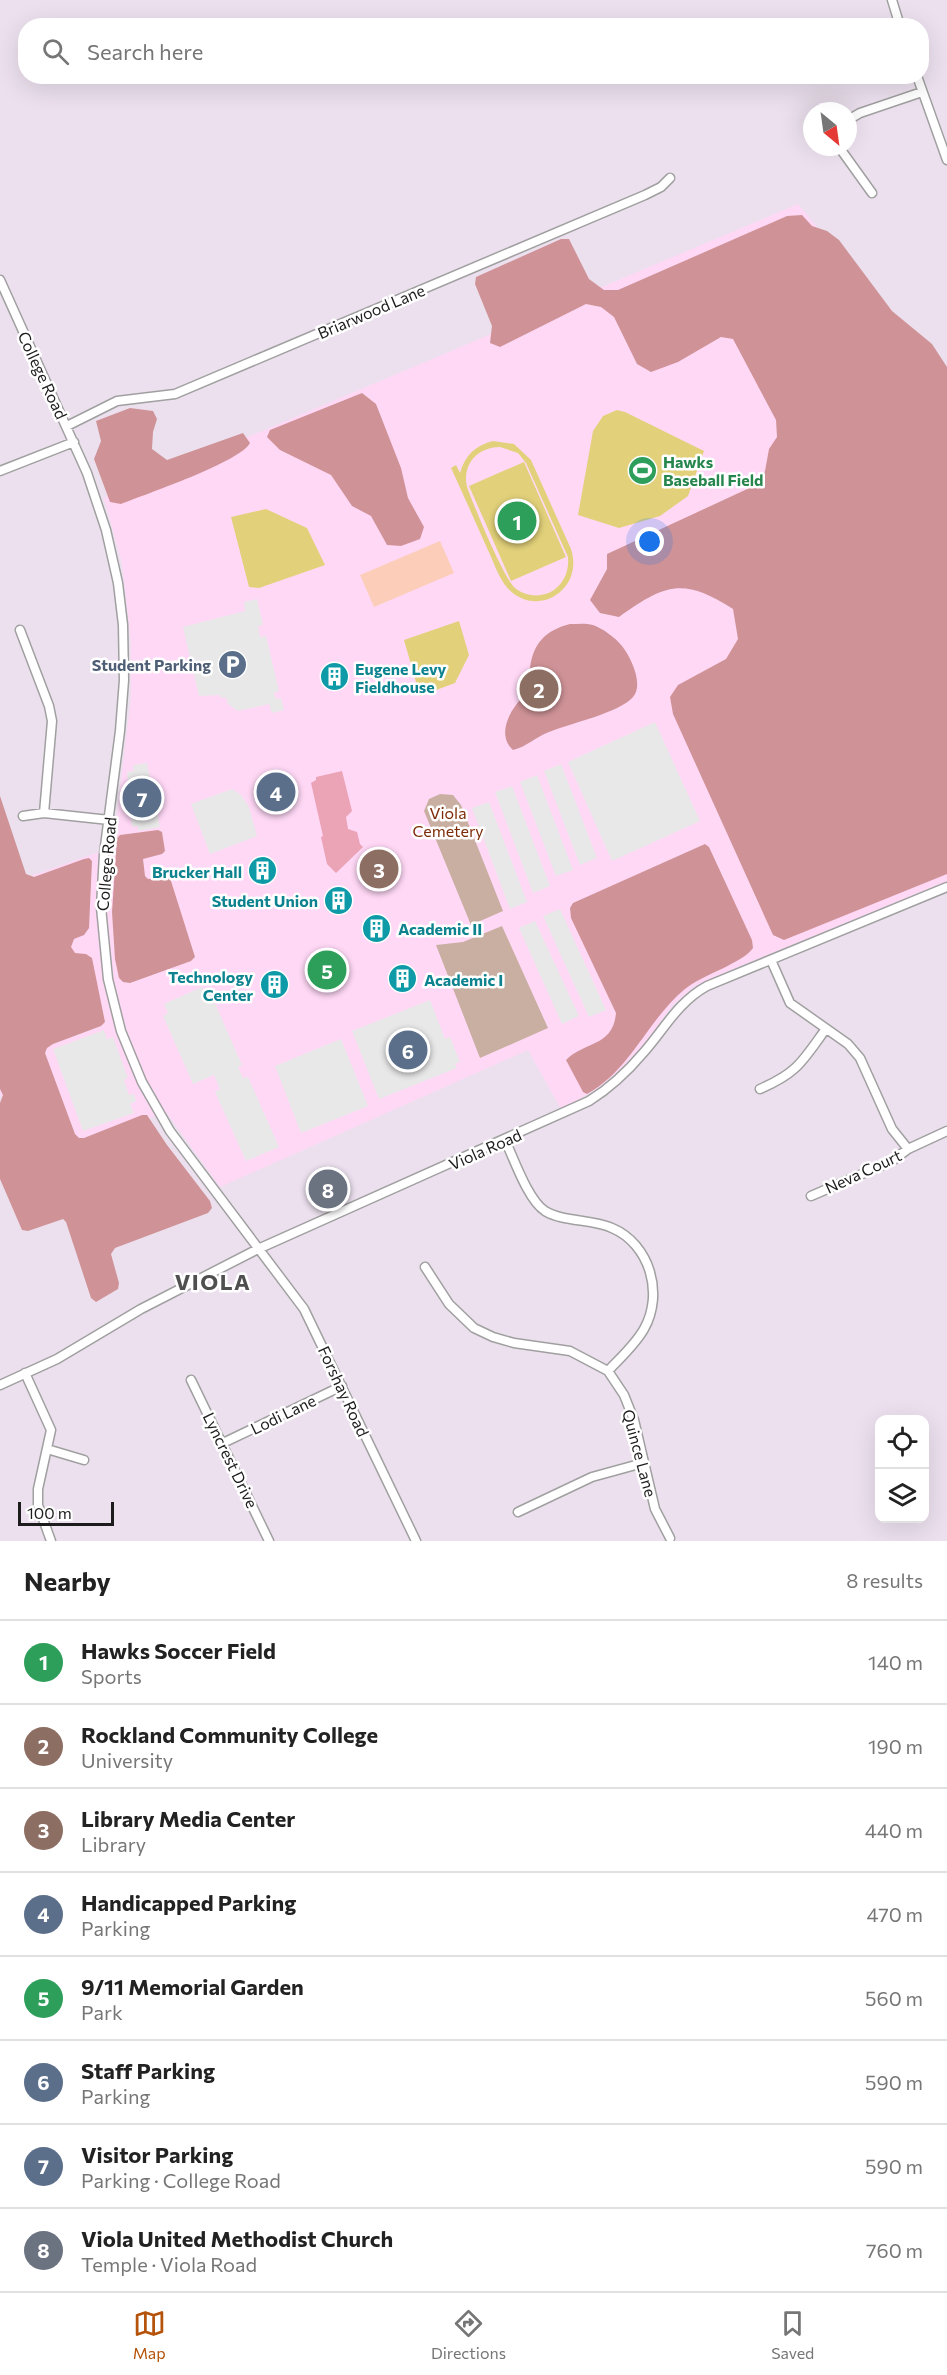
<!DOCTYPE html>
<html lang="en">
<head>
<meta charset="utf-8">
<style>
	:root { --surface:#fff; --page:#f2f2f2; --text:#222; --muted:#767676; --line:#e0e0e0; --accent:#b45309 }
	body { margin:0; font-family:Commissioner,sans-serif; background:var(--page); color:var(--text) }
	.controls { position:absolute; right:18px; bottom:18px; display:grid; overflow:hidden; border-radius:12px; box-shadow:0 6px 24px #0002 }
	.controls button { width:54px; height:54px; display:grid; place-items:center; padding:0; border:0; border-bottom:2px solid var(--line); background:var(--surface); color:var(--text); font:30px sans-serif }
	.compass { position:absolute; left:803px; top:102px; width:54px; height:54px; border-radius:50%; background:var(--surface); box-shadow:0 6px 24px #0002; rotate:151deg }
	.scale { position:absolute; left:18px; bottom:15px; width:96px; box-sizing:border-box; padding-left:6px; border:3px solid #1c1c1c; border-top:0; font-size:16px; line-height:21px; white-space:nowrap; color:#1c1c1c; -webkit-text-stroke:4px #fff; paint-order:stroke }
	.you { position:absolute; left:650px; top:542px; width:21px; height:21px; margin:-15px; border:4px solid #fff; border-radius:50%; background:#1a73e8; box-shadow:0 0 0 9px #1a73e833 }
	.badge { display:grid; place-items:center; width:39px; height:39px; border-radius:50%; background:var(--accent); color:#fff; font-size:20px; font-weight:700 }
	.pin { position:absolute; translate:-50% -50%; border:3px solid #fff; box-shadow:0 2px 6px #0006 }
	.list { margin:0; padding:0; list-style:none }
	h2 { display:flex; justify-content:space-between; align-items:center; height:78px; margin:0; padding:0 24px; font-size:26px }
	h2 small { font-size:20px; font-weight:400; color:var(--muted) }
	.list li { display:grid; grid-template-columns:39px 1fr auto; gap:18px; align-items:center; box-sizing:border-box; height:84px; padding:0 24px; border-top:2px solid var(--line) }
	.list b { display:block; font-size:22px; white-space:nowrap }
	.list p { margin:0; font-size:20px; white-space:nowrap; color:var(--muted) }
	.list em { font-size:20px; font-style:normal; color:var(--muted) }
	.icon { flex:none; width:33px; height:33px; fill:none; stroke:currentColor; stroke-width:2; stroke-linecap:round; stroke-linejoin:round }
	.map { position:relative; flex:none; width:947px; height:1541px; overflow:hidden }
	.search { position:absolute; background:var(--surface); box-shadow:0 6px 24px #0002; left:18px; right:18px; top:18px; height:66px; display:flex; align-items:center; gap:15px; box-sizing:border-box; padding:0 21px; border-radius:24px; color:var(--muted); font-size:22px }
	.sheet { height:750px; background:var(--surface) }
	nav { display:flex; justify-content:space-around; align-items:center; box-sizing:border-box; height:84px; border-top:2px solid var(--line); background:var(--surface); font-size:16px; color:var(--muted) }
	nav a { display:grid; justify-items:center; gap:3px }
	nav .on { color:var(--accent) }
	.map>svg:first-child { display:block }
</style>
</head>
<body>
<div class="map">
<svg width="947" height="1541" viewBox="0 0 947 1541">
	<rect width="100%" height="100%" fill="#ece0ee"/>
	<!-- education -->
	<path fill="#ffd8f6" d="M798 204 947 384V881L716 976 693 987 673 1005 639 1050 619 1071 597 1089 561 1109 528 1050 220 1187 166 1112 28 1165 0 1093V887L113 847 131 698V643L122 563 104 498Z"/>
	<!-- grass -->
	<path fill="#eba3b6" d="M342 771 352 811 346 817 348 829 357 832 360 844 363 847 336 873 327 864 321 837 323 836 311 783 316 780V777Z"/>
	<!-- forest -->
	<path fill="#cf9397" d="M802 215 812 226 827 231 839 240 892 311 932 344 947 367V874L784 940 773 935 673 714 670 697 678 685 726 659 738 639 733 609C683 577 665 584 619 617L600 613 590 600 607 569V554L758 484 765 471 769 449 777 437 776 420 733 339 721 337 678 362 651 372 637 364 614 317 601 307 586 304 500 347 490 343 492 326 475 284 476 277 561 239H569L589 279 604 290H618L787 216Z
		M362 393 376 404 401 468 408 498 424 527 420 539 401 546 387 545 371 516 352 506 331 475 280 450 267 437 270 430Z
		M130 408 153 411 157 419 153 432 152 449 167 460 243 433 250 443C240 462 146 494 121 504L110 502 94 459 101 441 96 421Z
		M570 624C577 624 586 623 593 625 602 628 616 638 622 646 631 657 644 685 633 697 621 712 569 724 549 732 536 737 526 747 513 750 499 738 506 718 516 705 520 699 528 694 530 686 531 681 529 674 530 668 533 643 546 630 570 624Z
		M0 796 26 874 34 877 84 859 89 858 92 861 89 928 84 935 74 939 71 947 75 953 86 954 92 958 105 1022 101 1026 53 1044 47 1048 45 1053 75 1134 79 1138H84L142 1115H147L167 1145 210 1201 212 1208 208 1213 115 1248 111 1254 119 1283 118 1289 96 1302 91 1298 66 1222 63 1219 28 1231 22 1230 0 1179V1103L3 1095 0 1089Z
		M158 830 162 832 165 851 162 854 143 859 145 876 148 879 167 877 171 881 195 957 191 961 130 983 123 982 119 978 115 959 112 912 117 838 120 835Z
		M705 844 709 847 752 940 753 948C743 963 702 975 685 989 648 1019 631 1070 587 1094L583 1092 566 1060C585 1041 613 1047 616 1013L571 918 570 908 573 903Z"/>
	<!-- cemetery -->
	<path fill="#c8afa1" d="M440 794 453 795 461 805 503 911 471 925 424 811 429 799Z
		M502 926 548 1028 480 1058 436 945 463 942Z"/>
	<!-- park -->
	<path fill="#fcceba" d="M440 541 454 573 374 607 360 575Z"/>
	<!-- pitch -->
	<path fill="#e2d17a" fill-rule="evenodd" d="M617 410 625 412 704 451 688 496 660 516 619 528 578 515 593 431 603 416Z
		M493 441 514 444 531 460 571 549C585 592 532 621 505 585 497 574 493 560 487 548 475 521 463 494 451 468L456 465 460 473C465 455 476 445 493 441ZM500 447 518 453 526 463 568 557C569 570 565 582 554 590 542 598 526 597 515 588 503 577 474 506 467 487 462 465 477 447 500 447Z
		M524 462 566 557 511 581 469 486Z
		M266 509 307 528 325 565 259 588 249 587 231 517Z
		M459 621 469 655 455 683 420 696 404 640Z"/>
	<!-- parking -->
	<path fill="#e8e8e8" d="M257 599 263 625 258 626 260 637 266 636 279 691 274 693 276 699 281 698 284 710 272 713 269 704 238 711 228 704 226 697 221 698 220 695 199 696 183 627 245 611 244 602Z
		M655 722 700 821 612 861 568 762Z
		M147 763 160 827 138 831V826L132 827 127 772 134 771 133 765Z
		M561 764 597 858 580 865 544 771Z
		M537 775 573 870 556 876 520 782Z
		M512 786 550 886 533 893 495 792Z
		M232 789 241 795 249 807 257 836 210 854 191 804Z
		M489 802 527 902 510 909 472 808Z
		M560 909 606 1010 589 1017 543 916Z
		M535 921 579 1016 562 1024 519 928Z
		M202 987 206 996 211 994 242 1065 238 1067 243 1078 248 1077 279 1147 246 1161 215 1092 220 1089 214 1075 193 1084 163 1016 168 1013 164 1004Z
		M430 1000 445 1039 450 1037 460 1062 455 1064 457 1068 379 1099 352 1031Z
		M104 1030 107 1039 113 1037 128 1078 124 1080 129 1095 134 1094 136 1101 130 1104 134 1113 83 1131 53 1049Z
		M341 1039 368 1106 301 1133 275 1066Z"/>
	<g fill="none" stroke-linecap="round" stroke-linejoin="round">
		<defs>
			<path id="minor" d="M892 0 900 26
				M917 76 947 160
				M848 120 860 113 922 92
				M839 147 872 193
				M0 280 87 473 106 530 118 583 123 625 124 680 120 731 104 854 101 907 108 979 121 1031 142 1082 170 1131 304 1309 416 1541
				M67 426 117 401 175 394 645 195 661 187 670 178
				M0 471 74 442
				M20 630 49 706 52 721 44 813
				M23 816 44 813 109 820
				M771 960 790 1003 848 1044 860 1058 892 1129 908 1149
				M760 1089C797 1073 802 1062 825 1030
				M505 1140C514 1159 528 1200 545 1211 563 1222 592 1219 612 1228 650 1244 664 1294 644 1329 635 1345 620 1358 608 1371
				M811 1196 892 1161 908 1149 947 1131
				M425 1267 449 1304 474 1328 493 1337 514 1343 570 1351 608 1371 624 1395 634 1420 655 1509 670 1538
				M25 1373 51 1430 38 1489V1505L51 1541
				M191 1380 269 1541
				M0 1385 57 1359 141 1309 258 1249 589 1101C610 1088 628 1071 644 1052 665 1028 678 1002 707 986L947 887
				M223 1443 342 1386
				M47 1449 84 1460
				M518 1512 592 1477 643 1463"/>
		</defs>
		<!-- minor casing -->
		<use href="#minor" stroke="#a0a0a0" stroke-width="11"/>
		<!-- minor -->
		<use href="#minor" stroke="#fff" stroke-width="8"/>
	</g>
	<!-- icons -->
	<defs>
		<symbol id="stadium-disc" viewBox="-11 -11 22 22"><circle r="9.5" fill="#2e9e5b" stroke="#fff"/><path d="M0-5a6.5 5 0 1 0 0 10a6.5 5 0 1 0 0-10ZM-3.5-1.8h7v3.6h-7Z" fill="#fff"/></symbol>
		<symbol id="parking-disc" viewBox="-11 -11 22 22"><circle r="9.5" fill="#5c6f8a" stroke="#fff"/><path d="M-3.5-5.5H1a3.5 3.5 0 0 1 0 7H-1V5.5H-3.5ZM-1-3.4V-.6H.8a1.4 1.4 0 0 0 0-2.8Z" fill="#fff"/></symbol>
		<symbol id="building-disc" viewBox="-11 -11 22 22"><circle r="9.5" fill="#0f9aa8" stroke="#fff"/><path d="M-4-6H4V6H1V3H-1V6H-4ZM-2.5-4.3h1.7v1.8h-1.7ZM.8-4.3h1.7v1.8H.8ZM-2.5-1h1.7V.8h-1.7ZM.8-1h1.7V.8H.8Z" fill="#fff"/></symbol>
	</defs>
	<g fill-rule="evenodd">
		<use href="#stadium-disc" x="626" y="454" width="33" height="33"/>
		<use href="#parking-disc" x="216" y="648" width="33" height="33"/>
		<use href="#building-disc" x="318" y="660" width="33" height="33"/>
		<use href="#building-disc" x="246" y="854" width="33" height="33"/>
		<use href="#building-disc" x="322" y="884" width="33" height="33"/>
		<use href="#building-disc" x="360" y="912" width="33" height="33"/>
		<use href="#building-disc" x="386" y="962" width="33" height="33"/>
		<use href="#building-disc" x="258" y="968" width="33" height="33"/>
	</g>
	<g text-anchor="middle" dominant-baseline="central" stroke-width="5" stroke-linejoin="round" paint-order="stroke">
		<!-- street labels -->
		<g font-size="16" fill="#1c1c1c" stroke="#fff">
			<text transform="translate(371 311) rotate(-23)">Briarwood Lane</text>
			<text transform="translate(43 375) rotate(65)">College Road</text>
			<text transform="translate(106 864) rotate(-85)">College Road</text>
			<text transform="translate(485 1149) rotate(-24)">Viola Road</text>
			<text transform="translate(863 1171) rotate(-25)">Neva Court</text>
			<text transform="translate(344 1391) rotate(65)">Forshay Road</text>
			<text transform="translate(283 1414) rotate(-26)">Lodi Lane</text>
			<text transform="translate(640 1453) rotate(75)">Quince Lane</text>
			<text transform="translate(231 1460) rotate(64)">Lyncrest Drive</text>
		</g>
		<!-- leisure labels -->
		<g font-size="16" font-weight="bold" fill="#27864d" stroke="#fff" text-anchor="start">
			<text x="663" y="461">Hawks<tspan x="663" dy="18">Baseball Field</tspan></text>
		</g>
		<!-- service labels -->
		<g font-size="16" font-weight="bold" fill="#4e5e75" stroke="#fff" text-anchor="end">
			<text x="211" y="664">Student Parking</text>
		</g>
		<!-- culture labels -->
		<g font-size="16" font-weight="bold" fill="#0d838f" stroke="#fff" text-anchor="start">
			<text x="355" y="668">Eugene Levy<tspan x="355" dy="18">Fieldhouse</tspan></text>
			<text x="242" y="871" text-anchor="end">Brucker Hall</text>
			<text x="318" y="900" text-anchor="end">Student Union</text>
			<text x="398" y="928">Academic II</text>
			<text x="253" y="976" text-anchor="end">Technology<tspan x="253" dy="18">Center</tspan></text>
			<text x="424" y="979">Academic I</text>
		</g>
		<!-- park labels -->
		<g font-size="16" fill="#7d2b06" stroke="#fff">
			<text x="448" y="812">Viola<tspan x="448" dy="18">Cemetery</tspan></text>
		</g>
		<!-- district labels -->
		<g font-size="22" font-weight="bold" letter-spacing="1.5" fill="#4f4f4f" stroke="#fff">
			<text x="213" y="1281">VIOLA</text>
		</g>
	</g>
</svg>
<div class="controls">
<button><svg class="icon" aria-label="locate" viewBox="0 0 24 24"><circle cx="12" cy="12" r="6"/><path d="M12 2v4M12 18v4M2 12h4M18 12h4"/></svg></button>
<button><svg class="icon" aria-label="layers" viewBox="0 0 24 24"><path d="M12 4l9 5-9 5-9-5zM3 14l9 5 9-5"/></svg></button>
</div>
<svg class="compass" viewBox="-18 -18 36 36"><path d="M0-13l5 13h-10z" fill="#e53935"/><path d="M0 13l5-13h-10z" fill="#767676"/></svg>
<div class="scale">100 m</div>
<div class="you"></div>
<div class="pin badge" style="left:517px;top:521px;background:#2e9e5b">1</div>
<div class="pin badge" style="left:539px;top:689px;background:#8d6e63">2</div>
<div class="pin badge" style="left:379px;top:869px;background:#8d6e63">3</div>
<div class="pin badge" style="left:276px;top:792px;background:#5c6f8a">4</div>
<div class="pin badge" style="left:327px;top:970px;background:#2e9e5b">5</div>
<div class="pin badge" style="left:408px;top:1050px;background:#5c6f8a">6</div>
<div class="pin badge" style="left:142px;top:798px;background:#5c6f8a">7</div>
<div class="pin badge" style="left:328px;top:1189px;background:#6b7280">8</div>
<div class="search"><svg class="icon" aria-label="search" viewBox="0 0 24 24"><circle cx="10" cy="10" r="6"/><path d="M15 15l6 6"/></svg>Search here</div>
</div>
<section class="sheet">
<h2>Nearby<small>8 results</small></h2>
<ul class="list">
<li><span class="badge" style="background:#2e9e5b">1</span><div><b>Hawks Soccer Field</b><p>Sports</p></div><em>140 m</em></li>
<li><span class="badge" style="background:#8d6e63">2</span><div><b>Rockland Community College</b><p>University</p></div><em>190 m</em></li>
<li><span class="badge" style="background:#8d6e63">3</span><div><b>Library Media Center</b><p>Library</p></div><em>440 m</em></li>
<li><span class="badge" style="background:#5c6f8a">4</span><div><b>Handicapped Parking</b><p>Parking</p></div><em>470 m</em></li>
<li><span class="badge" style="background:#2e9e5b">5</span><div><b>9/11 Memorial Garden</b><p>Park</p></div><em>560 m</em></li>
<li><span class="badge" style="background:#5c6f8a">6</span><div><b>Staff Parking</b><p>Parking</p></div><em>590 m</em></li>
<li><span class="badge" style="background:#5c6f8a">7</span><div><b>Visitor Parking</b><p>Parking · College Road</p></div><em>590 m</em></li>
<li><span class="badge" style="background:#6b7280">8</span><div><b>Viola United Methodist Church</b><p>Temple · Viola Road</p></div><em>760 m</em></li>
</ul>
</section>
<nav>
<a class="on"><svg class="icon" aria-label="map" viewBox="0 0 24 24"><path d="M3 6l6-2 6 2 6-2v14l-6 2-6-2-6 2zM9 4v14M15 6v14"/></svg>Map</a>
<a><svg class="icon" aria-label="directions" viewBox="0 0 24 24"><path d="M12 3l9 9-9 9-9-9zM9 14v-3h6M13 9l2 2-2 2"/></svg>Directions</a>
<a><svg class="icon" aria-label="saved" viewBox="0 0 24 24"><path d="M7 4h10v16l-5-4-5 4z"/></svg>Saved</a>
</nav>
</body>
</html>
